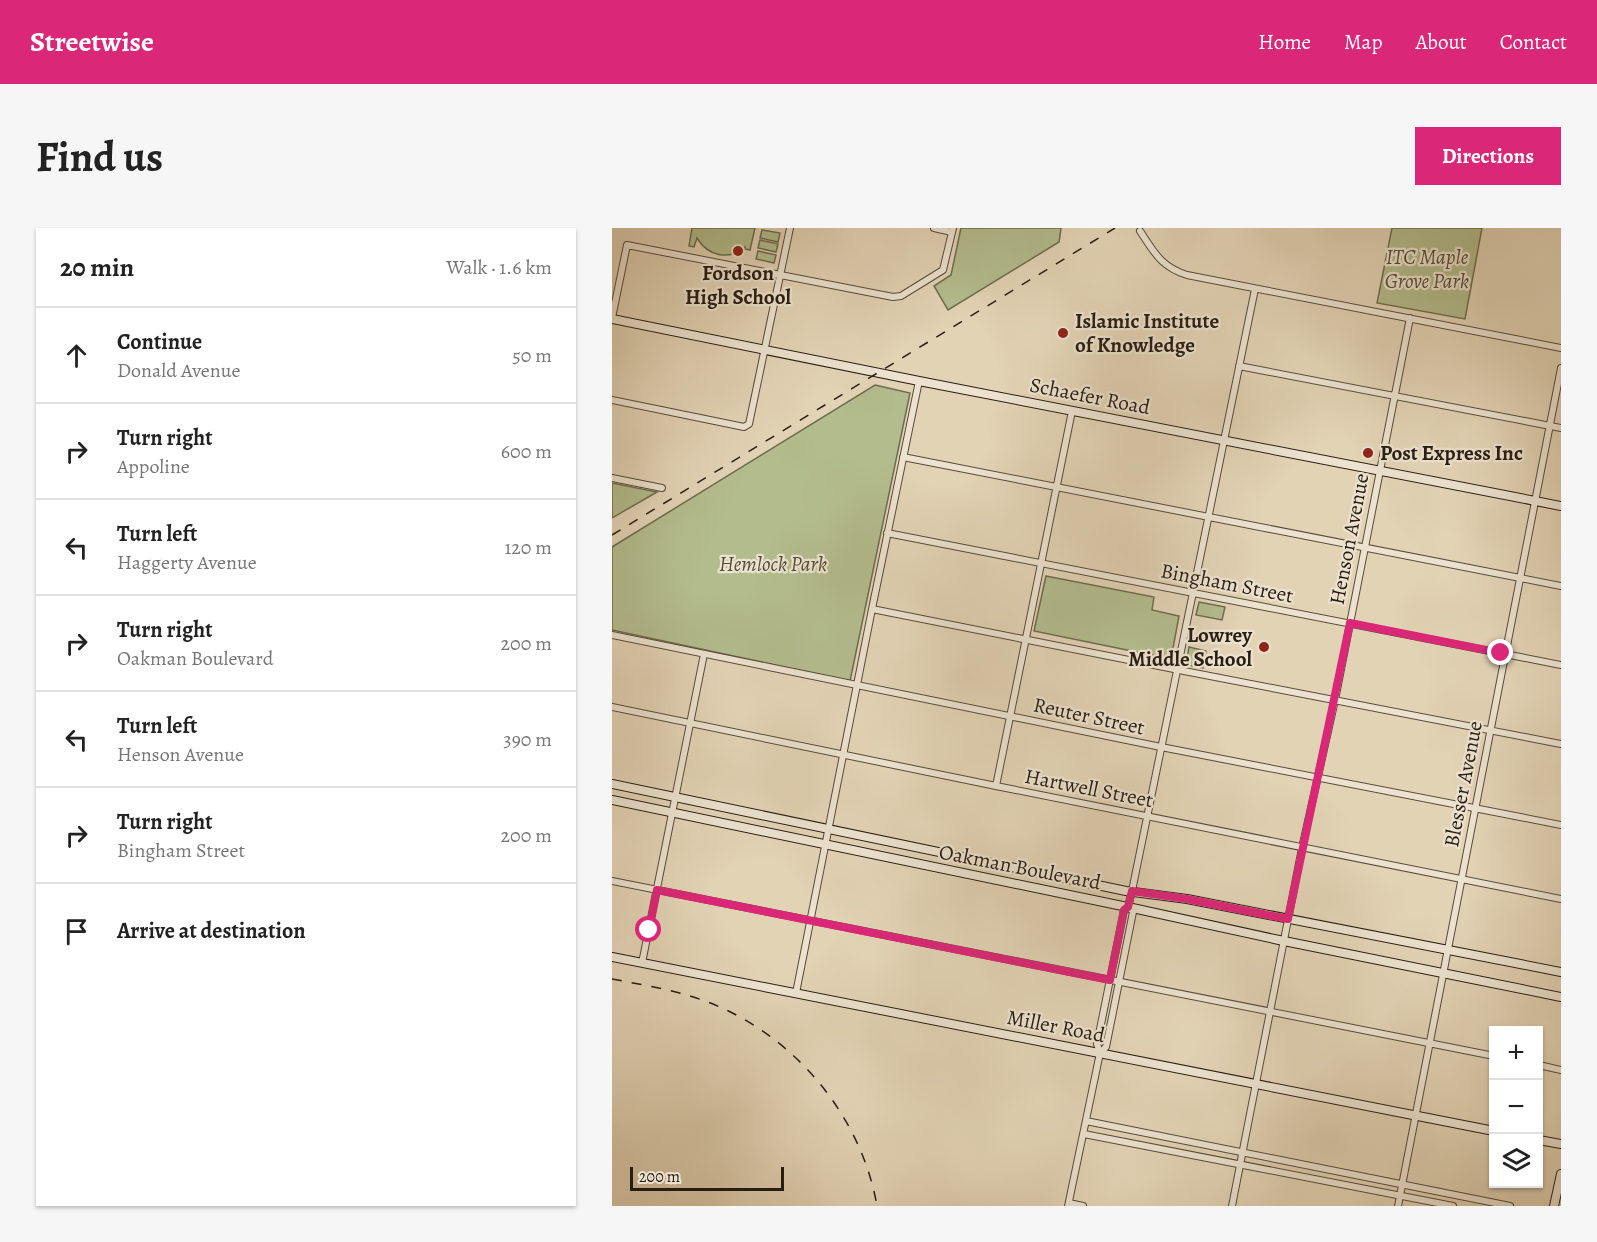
<!DOCTYPE html>
<html lang="en">
<head>
<meta charset="utf-8">
<style>
	:root { --surface:#fff; --page:#f6f6f6; --text:#222; --muted:#767676; --line:#e0e0e0; --accent:#db2777 }
	body { margin:0; font-family:Alegreya,serif; background:var(--page); color:var(--text) }
	.controls { position:absolute; right:18px; bottom:18px; display:grid; overflow:hidden; border-radius:0px; box-shadow:0 2px 4px #0004 }
	.controls button { width:54px; height:54px; display:grid; place-items:center; padding:0; border:0; border-bottom:2px solid var(--line); background:var(--surface); color:var(--text); font:30px sans-serif }
	.scale { position:absolute; left:18px; bottom:15px; width:154px; box-sizing:border-box; padding-left:6px; border:3px solid #291d13; border-top:0; font-size:16px; line-height:21px; white-space:nowrap; color:#291d13; -webkit-text-stroke:4px #ece2cf; paint-order:stroke }
	.stop { position:absolute; width:18px; height:18px; margin:-14px; border:4px solid #db2777; border-radius:50%; background:#fff }
	.stop.end { background:#db2777; border-color:#fff; box-shadow:0 2px 6px #0008 }
	.list { margin:0; padding:0; list-style:none }
	h2 { display:flex; justify-content:space-between; align-items:center; height:78px; margin:0; padding:0 24px; font-size:26px }
	h2 small { font-size:20px; font-weight:400; color:var(--muted) }
	.list li { display:grid; grid-template-columns:39px 1fr auto; gap:18px; align-items:center; box-sizing:border-box; height:96px; padding:0 24px; border-top:2px solid var(--line) }
	.list b { display:block; font-size:22px; white-space:nowrap }
	.list p { margin:0; font-size:20px; white-space:nowrap; color:var(--muted) }
	.list em { font-size:20px; font-style:normal; color:var(--muted) }
	.icon { flex:none; width:33px; height:33px; fill:none; stroke:currentColor; stroke-width:2; stroke-linecap:round; stroke-linejoin:round }
	.map { position:relative; flex:none; width:949px; height:978px; overflow:hidden; border-radius:0px }
	header { display:flex; align-items:center; gap:36px; box-sizing:border-box; height:84px; padding:0 30px; background:var(--accent); color:#fff }
	header strong { font-size:28px }
	nav { display:flex; gap:33px; margin-inline-start:auto; font-size:21px }
	.intro { display:flex; align-items:center; justify-content:space-between; box-sizing:border-box; height:144px; padding:0 36px }
	h1 { margin:0; font-size:42px }
	.button { padding:15px 27px; border-radius:0px; background:var(--accent); color:#fff; font-size:21px; font-weight:700 }
	main { display:flex; gap:36px; padding:0 36px }
	aside { flex:1; background:var(--surface); border-radius:0px; box-shadow:0 2px 4px #0004 }
	.map>svg:first-child { display:block }
</style>
</head>
<body>
<header>
<strong>Streetwise</strong>
<nav><a>Home</a><a>Map</a><a>About</a><a>Contact</a></nav>
</header>
<div class="intro"><h1>Find us</h1><a class="button">Directions</a></div>
<main>
<aside>
<h2>20 min<small>Walk · 1.6 km</small></h2>
<ul class="list">
<li><svg class="icon" aria-label="ahead" viewBox="0 0 24 24"><path d="M12 20V5M6 11l6-6 6 6"/></svg><div><b>Continue</b><p>Donald Avenue</p></div><em>50 m</em></li>
<li><svg class="icon" aria-label="right" viewBox="0 0 24 24"><path d="M7 20v-9h11M14 6l5 5-5 5"/></svg><div><b>Turn right</b><p>Appoline</p></div><em>600 m</em></li>
<li><svg class="icon" aria-label="left" viewBox="0 0 24 24"><path d="M17 20v-9H6M10 6l-5 5 5 5"/></svg><div><b>Turn left</b><p>Haggerty Avenue</p></div><em>120 m</em></li>
<li><svg class="icon" aria-label="right" viewBox="0 0 24 24"><path d="M7 20v-9h11M14 6l5 5-5 5"/></svg><div><b>Turn right</b><p>Oakman Boulevard</p></div><em>200 m</em></li>
<li><svg class="icon" aria-label="left" viewBox="0 0 24 24"><path d="M17 20v-9H6M10 6l-5 5 5 5"/></svg><div><b>Turn left</b><p>Henson Avenue</p></div><em>390 m</em></li>
<li><svg class="icon" aria-label="right" viewBox="0 0 24 24"><path d="M7 20v-9h11M14 6l5 5-5 5"/></svg><div><b>Turn right</b><p>Bingham Street</p></div><em>200 m</em></li>
<li><svg class="icon" aria-label="arrive" viewBox="0 0 24 24"><path d="M6 21V4h12l-3 4 3 4H6"/></svg><div><b>Arrive at destination</b></div></li>
</ul>
</aside>
<div class="map">
<svg width="949" height="978" viewBox="0 0 949 978">
	<rect width="100%" height="100%" fill="#e2d3b5"/>
	<filter id="stains"><feTurbulence type="fractalNoise" baseFrequency=".00333" numOctaves="4"/><feColorMatrix values="0 0 0 0 .2 0 0 0 0 .09 0 0 0 0 .02 0 0 0 .5 -.17"/></filter>
	<radialGradient id="worn" r=".72"><stop offset=".6" stop-color="#630" stop-opacity="0"/><stop offset="1" stop-color="#630" stop-opacity=".3"/></radialGradient>
	<!-- green -->
	<path fill="#b3bc8d" stroke="#6e6c50" stroke-width="1.5" d="M80 0H143L138 22 133 21V19C116 33 96 28 85 10L82 19 77 18Z
		M349 0H449L447 14 336 82 322 58 339 47Z
		M780 0H870L853 91 765 75Z
		M150 2 168 5 166 14 148 10Z
		M148 12 166 16 164 24 146 20Z
		M146 23 164 27 162 35 144 31Z
		M263 157 298 165 238 453 0 402V319Z
		M0 255 45 264 0 290Z
		M434 348 542 369 540 382 567 388 559 431 422 403Z
		M587 374 613 379 610 392 584 387Z
		M577 419 594 423 591 440 574 437Z"/>
	<g fill="none" stroke-linecap="round" stroke-linejoin="round">
		<defs>
			<path id="street" d="M322 0 340 4
				M528 3C542 24 549 39 575 47L949 120
				M0 90 15 17 281 69 289 68 331 42 341 0
				M627 138 949 200
				M0 172 132 199 137 196 178 0
				M291 229 949 358
				M0 250 50 260
				M275 305 949 437
				M260 381 572 443 949 516
				M0 407 544 518 949 597
				M0 479 384 558 949 671
				M384 558 460 183
				M0 653 882 828
				M30 735 92 426
				M184 765 260 381 307 153
				M488 825 494 819 521 684 517 679
				M927 837 949 842
				M474 893 898 978
				M472 906 841 978
				M457 975 471 978
				M456 978 488 825 485 816 512 682 516 679 521 658 643 61
				M620 978 690 620 723 472 798 90
				M786 978 949 140"/>
			<path id="secondary" d="M0 91 307 153 949 278
				M0 556 514 663 575 671 949 744
				M0 572 525 681 667 712 949 769
				M0 729 882 903
				M927 912 949 916
				M942 978 949 946"/>
		</defs>
		<!-- street casing -->
		<use href="#street" stroke="#574a3c" stroke-width="8"/>
		<!-- secondary casing -->
		<use href="#secondary" stroke="#291d13" stroke-width="10"/>
		<!-- street -->
		<use href="#street" stroke="#ece2cf" stroke-width="6"/>
		<!-- secondary -->
		<use href="#secondary" stroke="#ece2cf" stroke-width="8"/>
		<!-- rail -->
		<path stroke="#291d13" stroke-width="1.5" stroke-dasharray="10 10" stroke-linecap="butt" d="M0 307 503 0
			M0 751C31 757 63 762 93 773 180 805 249 886 265 978"/>
	</g>
	<g fill="none" stroke-linecap="round" stroke-linejoin="round">
		<!-- route -->
		<path stroke="#db2777" stroke-width="8" d="M37 702 45 662 498 752 512 682 516 679 520 663 575 671 676 691 738 395 889 425"/>
	</g>
	<!-- markers -->
	<g fill="#8f2418" stroke="#ece2cf" stroke-width="2">
		<circle cx="126" cy="23" r="6"/>
		<circle cx="451" cy="105" r="6"/>
		<circle cx="756" cy="225" r="6"/>
		<circle cx="652" cy="419" r="6"/>
	</g>
	<g text-anchor="middle" dominant-baseline="central" stroke-width="4.5" stroke-linejoin="round" paint-order="stroke">
		<!-- park labels -->
		<g font-size="21" font-style="italic" fill="#524d38" stroke="#ece2cf">
			<text x="815" y="29">ITC Maple<tspan x="815" dy="24">Grove Park</tspan></text>
			<text x="161" y="336">Hemlock Park</text>
		</g>
		<!-- poi labels -->
		<g font-size="21" font-weight="bold" fill="#291d13" stroke="#ece2cf" text-anchor="start">
			<text x="126" y="45" text-anchor="middle">Fordson<tspan x="126" dy="24">High School</tspan></text>
			<text x="463" y="93">Islamic Institute<tspan x="463" dy="24">of Knowledge</tspan></text>
			<text x="768" y="225">Post Express Inc</text>
			<text x="640" y="407" text-anchor="end">Lowrey<tspan x="640" dy="24">Middle School</tspan></text>
		</g>
		<!-- street labels -->
		<g font-size="21" fill="#291d13" stroke="#ece2cf">
			<text transform="translate(478 168) rotate(11)">Schaefer Road</text>
			<text transform="translate(737 311) rotate(-79)">Henson Avenue</text>
			<text transform="translate(615 355) rotate(11)">Bingham Street</text>
			<text transform="translate(477 488) rotate(12)">Reuter Street</text>
			<text transform="translate(851 556) rotate(-79)">Blesser Avenue</text>
			<text transform="translate(477 560) rotate(11)">Hartwell Street</text>
			<text transform="translate(408 639) rotate(11)">Oakman Boulevard</text>
			<text transform="translate(444 798) rotate(11)">Miller Road</text>
		</g>
	</g>
	<rect width="100%" height="100%" filter="url(#stains)"/>
	<rect width="100%" height="100%" fill="url(#worn)"/>
</svg>
<div class="controls">
<button>+</button>
<button>−</button>
<button><svg class="icon" aria-label="layers" viewBox="0 0 24 24"><path d="M12 4l9 5-9 5-9-5zM3 14l9 5 9-5"/></svg></button>
</div>
<div class="scale">200 m</div>
<div class="stop" style="left:37px;top:702px"></div>
<div class="stop end" style="left:889px;top:425px"></div>
</div>
</main>
</body>
</html>
